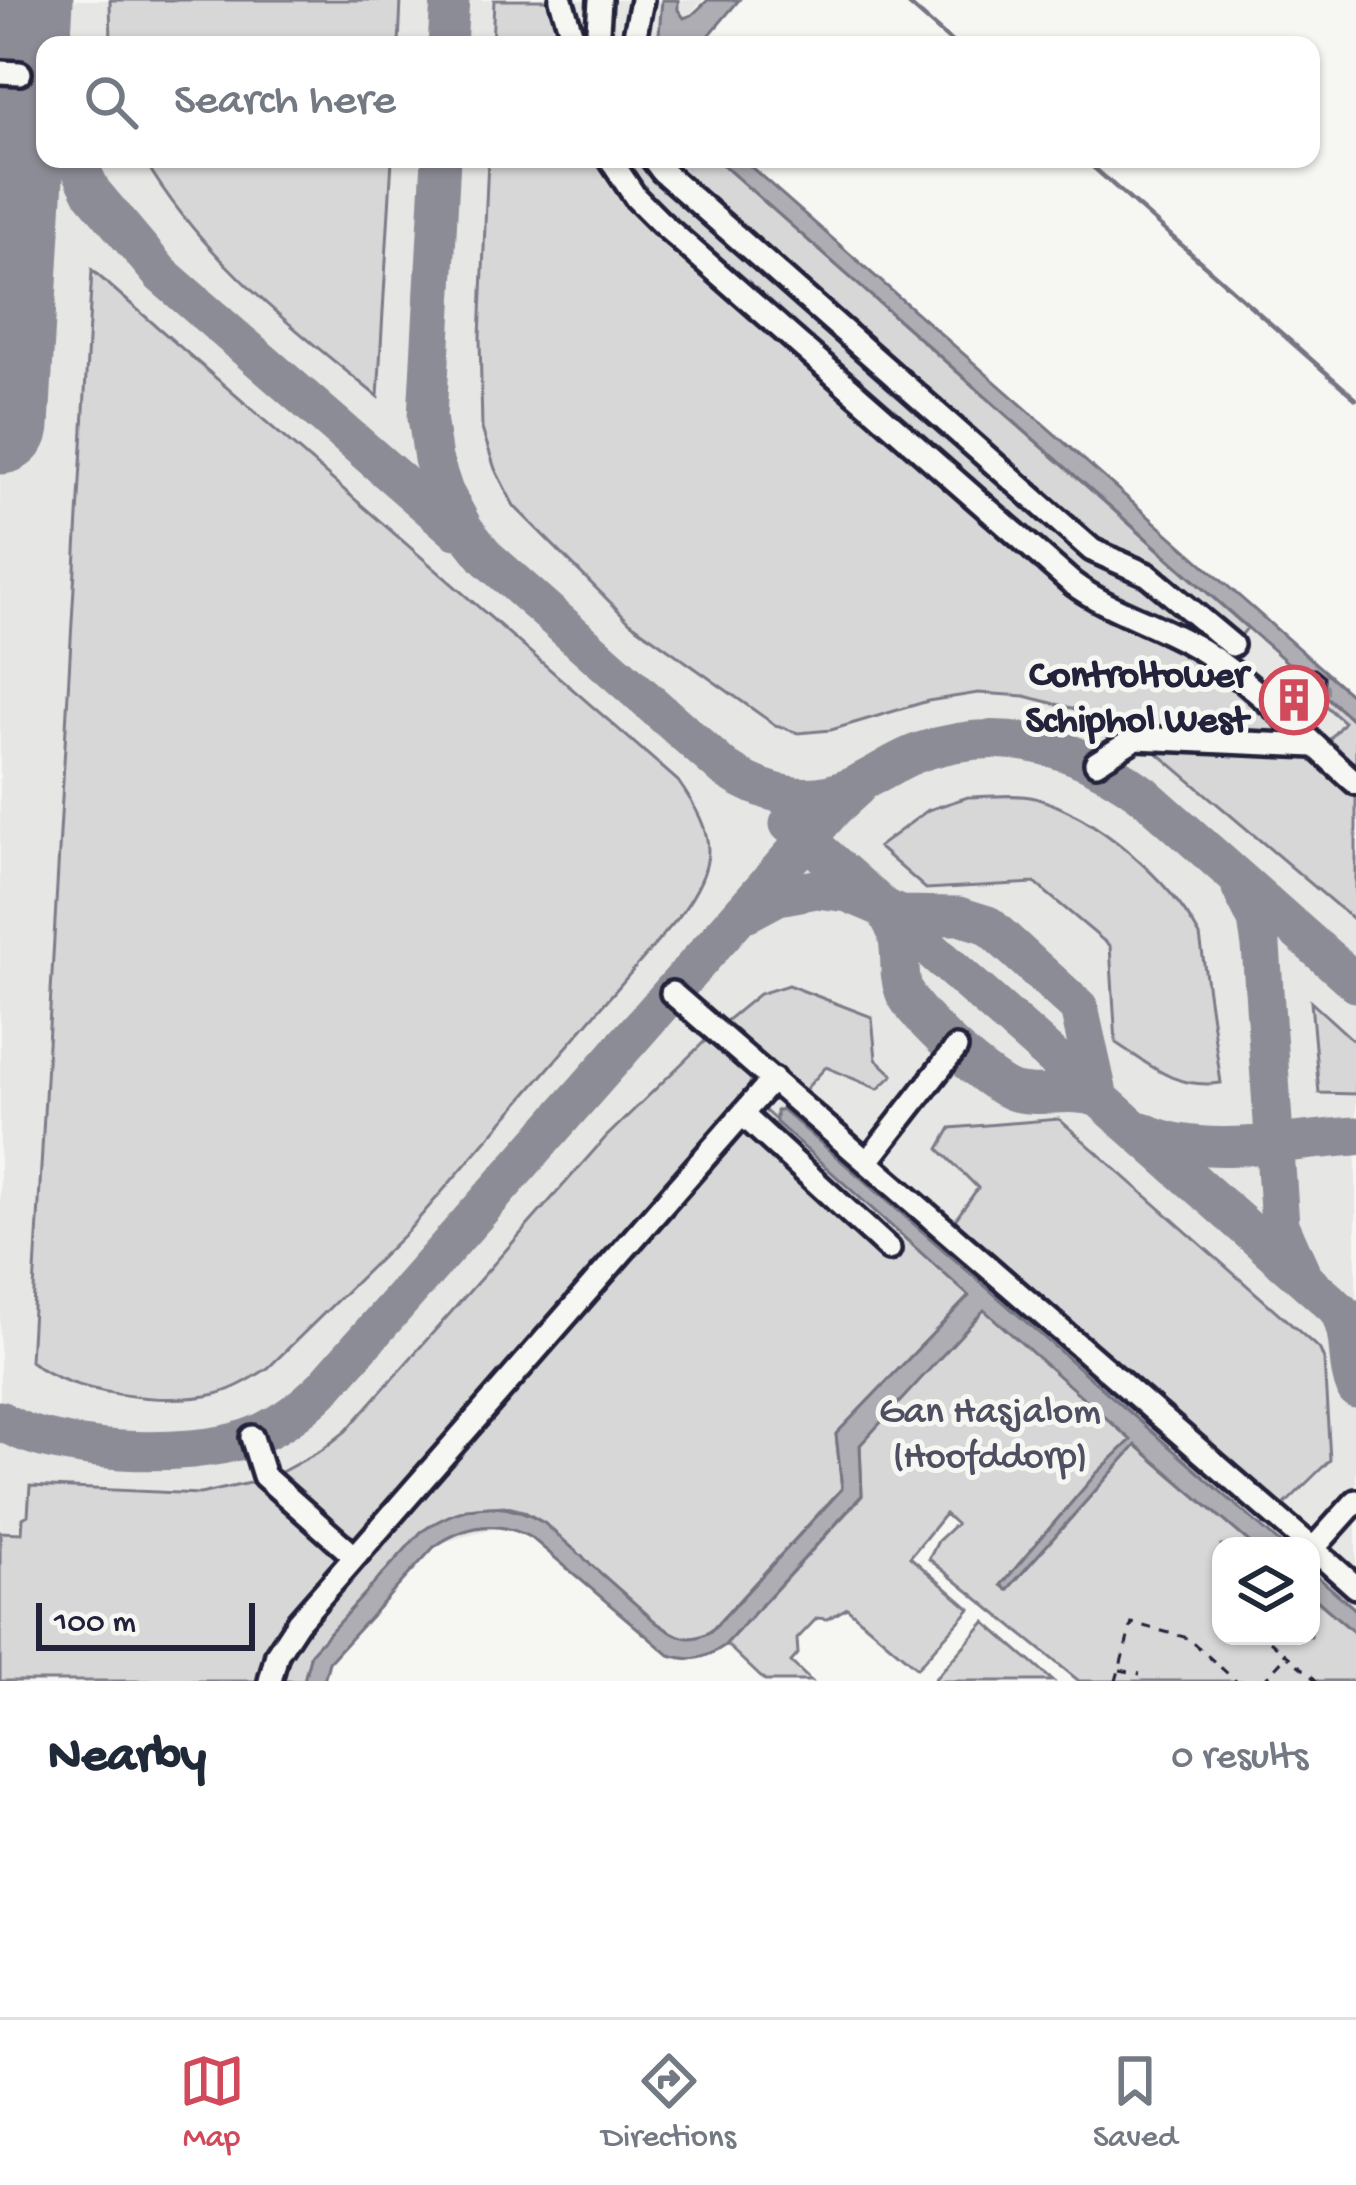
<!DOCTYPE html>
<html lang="en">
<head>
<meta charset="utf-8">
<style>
	:root { --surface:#fff; --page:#f2f2f3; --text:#1f2937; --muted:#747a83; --line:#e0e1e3; --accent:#d1495b }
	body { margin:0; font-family:"Gochi Hand",sans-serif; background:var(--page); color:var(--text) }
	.controls { position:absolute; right:36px; bottom:36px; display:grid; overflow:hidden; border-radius:24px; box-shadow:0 3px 9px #0004 }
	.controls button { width:108px; height:108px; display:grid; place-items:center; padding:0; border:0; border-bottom:3px solid var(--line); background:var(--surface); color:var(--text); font:60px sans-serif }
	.scale { position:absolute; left:36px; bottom:30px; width:219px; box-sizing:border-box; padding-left:12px; border:6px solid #22223b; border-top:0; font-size:33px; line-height:42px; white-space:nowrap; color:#22223b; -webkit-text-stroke:9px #f6f6f2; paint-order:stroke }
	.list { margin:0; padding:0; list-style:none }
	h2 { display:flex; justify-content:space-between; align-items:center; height:156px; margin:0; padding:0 48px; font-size:51px }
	h2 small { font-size:39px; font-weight:400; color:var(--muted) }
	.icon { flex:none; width:66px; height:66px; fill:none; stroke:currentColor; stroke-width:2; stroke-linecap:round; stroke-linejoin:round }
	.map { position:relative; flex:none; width:1356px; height:1681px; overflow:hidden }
	.search { position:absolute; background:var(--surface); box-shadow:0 3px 9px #0004; left:36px; right:36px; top:36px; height:132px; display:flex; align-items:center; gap:30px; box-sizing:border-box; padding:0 42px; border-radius:24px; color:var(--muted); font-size:45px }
	.sheet { height:336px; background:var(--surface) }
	nav { display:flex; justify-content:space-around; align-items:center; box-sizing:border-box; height:168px; border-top:3px solid var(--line); background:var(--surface); font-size:33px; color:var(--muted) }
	nav a { display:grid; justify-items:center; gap:6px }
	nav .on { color:var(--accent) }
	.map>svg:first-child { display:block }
</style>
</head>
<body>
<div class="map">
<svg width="1356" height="1681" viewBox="0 0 1356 1681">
	<rect width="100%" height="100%" fill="#f6f6f2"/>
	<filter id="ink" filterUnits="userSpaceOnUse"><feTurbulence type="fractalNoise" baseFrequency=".00833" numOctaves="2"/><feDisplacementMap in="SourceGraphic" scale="24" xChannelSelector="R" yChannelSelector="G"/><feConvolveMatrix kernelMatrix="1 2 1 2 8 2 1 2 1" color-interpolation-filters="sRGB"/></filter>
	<g filter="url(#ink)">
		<!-- built -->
		<path fill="#e6e6e4" d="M0 0H703L662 45H45V159H714L1356 720V1626L1311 1587V1546H1263L983 1305 852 1438 853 1487 548 1543 499 1527 434 1545 315 1681H0Z"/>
		<!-- green -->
		<path fill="#d7d7d7" stroke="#7c7c89" stroke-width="3" d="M110 0H401L399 45H111Z
			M494 0H553L569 45H492Z
			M144 159H392L378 397C290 325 202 258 144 159Z
			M488 159H603L1065 585 1204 659 1298 738 1124 731 1079 710 1025 696 978 693 928 701 831 730 798 733 775 725 630 622 514 506 495 469 482 429 480 337Z
			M617 159H645L1137 575 1230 648 1222 657 1100 594 642 195Z
			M663 159H716L1247 628 1236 642 1108 552Z
			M92 270 678 781C717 837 719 862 678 918L408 1231 268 1368C251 1379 235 1389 216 1394 166 1406 71 1394 30 1361Z
			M1320 692 1356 723V775L1324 746 1344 722 1313 695Z
			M1148 745 1310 755 1356 791V922Z
			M968 797C989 797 1016 793 1035 798 1097 816 1170 880 1200 936L1221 1083C1176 1089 1152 1067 1116 1043L1110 946 1035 883 926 889 878 847 928 810Z
			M788 985 872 1017 876 1059 893 1075 878 1089 826 1067 802 1093 726 1021 759 994Z
			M1311 1002 1356 1043V1094L1319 1093Z
			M706 1040 752 1077 749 1088 353 1545 274 1476 322 1450 346 1431 606 1137Z
			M760 1106 969 1296 836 1434 842 1488 711 1631C689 1645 676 1636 657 1623L544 1523 523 1511 504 1506 466 1509 311 1653 304 1681H279L291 1648Z
			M1059 1119 1320 1350 1324 1360 1330 1460 1281 1508 955 1220 978 1188 939 1149 951 1128Z
			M984 1309 1131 1440 1096 1474 1002 1584 1008 1589 1136 1445 1254 1546H1221V1636H1311V1595L1356 1634V1681H1079L929 1559 938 1541 956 1524 945 1514 910 1557 970 1609 917 1668 847 1608 828 1619 817 1618 797 1639 798 1654 791 1662 811 1681H765L726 1644 862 1496 860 1445Z
			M263 1480 345 1561 266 1648 260 1681H0V1532L22 1533 23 1518 28 1515 30 1486 200 1494Z
			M985 1622 1053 1681H933Z"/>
		<!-- water -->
		<path fill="#adadb3" stroke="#757583" stroke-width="3" d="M662 0H678V10L684 18 692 15 708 0H739L701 45H658Z
			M716 159H742L1356 699V723Z
			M782 1109 1283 1546H1254L1136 1445 1007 1590 1001 1585 1096 1474 1131 1440 984 1310 860 1445 862 1495 724 1646C705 1659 691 1662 669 1655L533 1539C499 1519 465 1525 434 1547L329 1662 324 1681H304L311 1653 421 1532C460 1504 502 1498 544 1523L657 1623C676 1636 689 1645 711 1631L842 1489 836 1434 969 1296 776 1122V1111Z
			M1311 1571 1356 1610V1634L1311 1595Z"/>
		<!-- shadow -->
		<path fill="#0003" d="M1314 672 1329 685V694L1317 702 1314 729 1279 697 1300 688Z"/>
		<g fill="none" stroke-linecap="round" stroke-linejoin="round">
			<!-- stream -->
			<path stroke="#757583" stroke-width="4.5" d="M904 0 955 45
				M1084 159 1356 399"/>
			<!-- taxiway -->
			<path stroke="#8c8c96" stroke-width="39" d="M32 0 45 83
				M447 45 450 0
				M76 159 92 192 161 274 456 530
				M441 159 427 417 433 459 444 492 464 529 487 558 725 769C765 795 809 807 855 785 877 775 897 760 920 752 1001 724 1077 745 1144 795L1356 983
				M789 824 1356 1325
				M1241 888 1257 920 1261 946 1280 1225 1300 1270
				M885 910C889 917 895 926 897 935 902 953 897 973 904 991 913 1015 990 1085 1015 1092 1043 1099 1071 1088 1099 1098
				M748 912 778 896 816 889 848 893 900 915 959 916 988 925 1079 1008 1099 1098
				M1142 1131C1198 1160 1294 1140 1356 1136
				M1336 1307C1354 1334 1344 1362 1356 1389
				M0 1420C52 1455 189 1459 248 1438 277 1428 303 1408 325 1386L834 808 857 787"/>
			<!-- runway -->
			<path stroke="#8c8c96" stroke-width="99" d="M0 425 24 0"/>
		</g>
		<!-- building -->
		<path fill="#c2c2c4" stroke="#22223b" stroke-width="3" d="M1304 669H1315L1324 676V687L1311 695 1308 727 1293 713 1299 706 1296 703 1289 710 1274 696 1297 686V678Z"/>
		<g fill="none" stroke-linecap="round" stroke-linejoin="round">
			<defs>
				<path id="minor" d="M561 0 575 45
					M597 45 600 0
					M633 45 642 0
					M0 72 20 73
					M610 159 636 198 661 223 1072 583C1112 613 1163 625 1206 653 1260 689 1307 740 1356 783
					M653 159 662 171 1092 550 1148 575 1232 645
					M1096 763 1136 738 1314 746
					M672 993 1310 1546
					M743 1115 889 1249
					M868 1161 956 1048
					M252 1437 264 1476 354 1556
					M1311 1547 1356 1587
					M1313 1549 1356 1501
					M270 1681 277 1654 298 1622 773 1079"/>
			</defs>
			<!-- minor casing -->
			<use href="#minor" stroke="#22223b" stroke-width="30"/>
			<!-- path -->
			<path stroke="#22223b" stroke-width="3" stroke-dasharray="9 9" stroke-linecap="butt" d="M1270 1641 1317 1681
				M1120 1670 1140 1674
				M1116 1681 1132 1623 1188 1638 1236 1681
				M1263 1681 1286 1656"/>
			<!-- minor -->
			<use href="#minor" stroke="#f6f6f2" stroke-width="21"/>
		</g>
	</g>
	<!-- icons -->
	<defs>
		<symbol id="building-ring" viewBox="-11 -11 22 22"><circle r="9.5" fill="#f6f6f2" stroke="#d1495b" stroke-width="1.5"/><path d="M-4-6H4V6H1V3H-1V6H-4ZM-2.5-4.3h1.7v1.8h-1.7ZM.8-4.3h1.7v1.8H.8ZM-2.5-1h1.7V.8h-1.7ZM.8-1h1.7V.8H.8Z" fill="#d1495b"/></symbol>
	</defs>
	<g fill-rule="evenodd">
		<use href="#building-ring" x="1256" y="662" width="76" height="76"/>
	</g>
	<g text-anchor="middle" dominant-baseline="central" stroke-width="10" stroke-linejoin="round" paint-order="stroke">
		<!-- poi labels -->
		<g font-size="39" font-weight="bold" fill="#22223b" stroke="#f6f6f2" text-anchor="end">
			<text x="1248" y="678">Controltower<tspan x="1248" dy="45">Schiphol West</tspan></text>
		</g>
		<!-- park labels -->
		<g font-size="39" fill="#4f4f62" stroke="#f6f6f2">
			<text x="990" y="1414">Gan Hasjalom<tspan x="990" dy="45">(Hoofddorp)</tspan></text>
		</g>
	</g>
</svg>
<div class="controls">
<button><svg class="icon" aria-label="layers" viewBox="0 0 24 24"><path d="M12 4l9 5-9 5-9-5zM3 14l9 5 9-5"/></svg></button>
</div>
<div class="scale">100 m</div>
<div class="search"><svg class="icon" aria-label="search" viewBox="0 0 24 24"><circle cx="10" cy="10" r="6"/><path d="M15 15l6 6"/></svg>Search here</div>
</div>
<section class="sheet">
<h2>Nearby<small>0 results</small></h2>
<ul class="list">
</ul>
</section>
<nav>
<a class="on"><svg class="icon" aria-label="map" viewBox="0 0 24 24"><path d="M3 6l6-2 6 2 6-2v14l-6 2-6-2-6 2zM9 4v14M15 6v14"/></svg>Map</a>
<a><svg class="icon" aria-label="directions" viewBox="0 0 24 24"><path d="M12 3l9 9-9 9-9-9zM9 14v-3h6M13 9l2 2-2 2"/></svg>Directions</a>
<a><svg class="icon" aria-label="saved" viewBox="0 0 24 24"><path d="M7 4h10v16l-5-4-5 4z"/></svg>Saved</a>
</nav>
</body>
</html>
